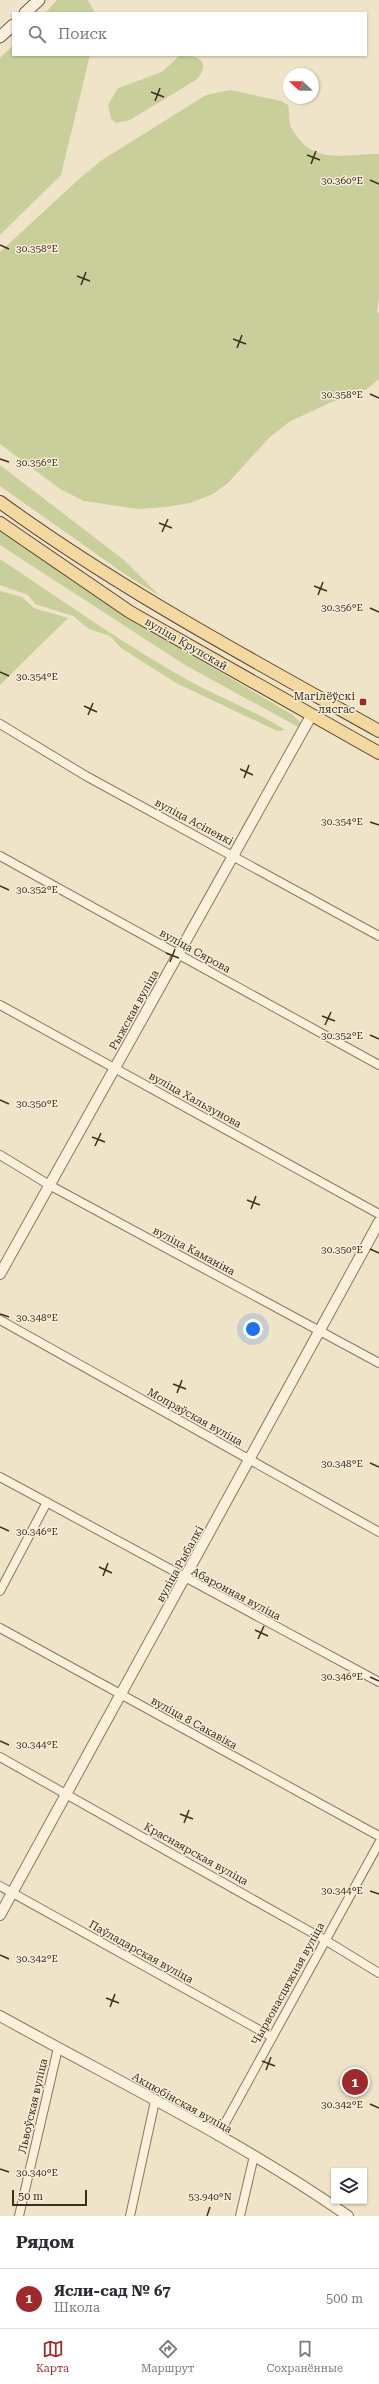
<!DOCTYPE html>
<html lang="ru">
<head>
<meta charset="utf-8">
<style>
	:root { --surface:#fff; --page:#f2f2f3; --text:#2b2b33; --muted:#7c7c81; --line:#e1e1e2; --accent:#9e2a2b }
	body { margin:0; font-family:"Roboto Serif",serif; background:var(--page); color:var(--text) }
	.controls { position:absolute; right:12px; bottom:12px; display:grid; overflow:hidden; border-radius:0px; box-shadow:0 1px 3px #0004 }
	.controls button { width:36px; height:36px; display:grid; place-items:center; padding:0; border:0; border-bottom:1px solid var(--line); background:var(--surface); color:var(--text); font:20px sans-serif }
	.compass { position:absolute; left:283px; top:68px; width:36px; height:36px; border-radius:50%; background:var(--surface); box-shadow:0 1px 3px #0004; rotate:292deg }
	.scale { position:absolute; left:12px; bottom:10px; width:75px; box-sizing:border-box; padding-left:4px; border:2px solid #3d2e20; border-top:0; font-size:11px; line-height:14px; white-space:nowrap; color:#3d2e20; -webkit-text-stroke:3px #f7eed8; paint-order:stroke }
	.you { position:absolute; left:253px; top:1329px; width:14px; height:14px; margin:-10px; border:3px solid #fff; border-radius:50%; background:#1a73e8; box-shadow:0 0 0 6px #1a73e833 }
	.badge { display:grid; place-items:center; width:26px; height:26px; border-radius:50%; background:var(--accent); color:#fff; font-size:13px; font-weight:700 }
	.pin { position:absolute; translate:-50% -50%; border:2px solid #fff; box-shadow:0 1px 4px #0006 }
	.list { margin:0; padding:0; list-style:none }
	h2 { display:flex; justify-content:space-between; align-items:center; height:52px; margin:0; padding:0 16px; font-size:17px }
	h2 small { font-size:13px; font-weight:400; color:var(--muted) }
	.list li { display:grid; grid-template-columns:26px 1fr auto; gap:12px; align-items:center; box-sizing:border-box; height:60px; padding:0 16px; border-top:1px solid var(--line) }
	.list b { display:block; font-size:15px; white-space:nowrap }
	.list p { margin:0; font-size:13px; white-space:nowrap; color:var(--muted) }
	.list em { font-size:13px; font-style:normal; color:var(--muted) }
	.icon { flex:none; width:22px; height:22px; fill:none; stroke:currentColor; stroke-width:2; stroke-linecap:round; stroke-linejoin:round }
	.map { position:relative; flex:none; width:379px; height:2216px; overflow:hidden }
	.search { position:absolute; background:var(--surface); box-shadow:0 1px 3px #0004; left:12px; right:12px; top:12px; height:44px; display:flex; align-items:center; gap:10px; box-sizing:border-box; padding:0 14px; border-radius:0px; color:var(--muted); font-size:15px }
	.sheet { height:112px; background:var(--surface) }
	nav { display:flex; justify-content:space-around; align-items:center; box-sizing:border-box; height:56px; border-top:1px solid var(--line); background:var(--surface); font-size:11px; color:var(--muted) }
	nav a { display:grid; justify-items:center; gap:2px }
	nav .on { color:var(--accent) }
	.map>svg:first-child { display:block }
</style>
</head>
<body>
<div class="map">
<svg width="379" height="2216" viewBox="0 0 379 2216">
	<rect width="100%" height="100%" fill="#f0e4c8"/>
	<!-- green -->
	<path fill="#c9cf9b" d="M57 0H88L95 13H45Z
		M13 45V55H90L61 175 0 235V58Z
		M180 55C199 55 212 62 196 80L130 120 116 123 111 119 108 105 118 88 162 72Z
		M230 90 281 101 288 105C290 113 288 122 292 129 313 167 346 153 379 154V299L377 310 379 315V379L367 389 329 403 289 422 270 437 228 483 213 494 190 503 166 507 138 509 84 501 60 489 0 444V252L79 179 102 160 206 95Z
		M0 465 124 560 160 596 126 575 0 486Z
		M0 532 122 614 293 715 301 723 300 728 185 665 0 545Z
		M0 559C63 601 125 645 191 682 222 699 256 711 285 730L277 731 176 683 121 648 110 636 89 629 73 616 35 604 28 595 0 585Z
		M0 591 22 597 34 608 68 618 0 685Z"/>
	<g fill="none" stroke-linecap="round" stroke-linejoin="round">
		<defs>
			<path id="minor" d="M0 724 86 776 379 936
				M0 856 379 1065
				M0 1005 379 1214
				M0 1155 51 1186 379 1363
				M0 1320 379 1532
				M0 1477 379 1682
				M0 1591 47 1502
				M0 1628 379 1836
				M0 1757 325 1940 379 1973
				M0 1886 272 2037
				M218 2136 379 1843
				M19 2216 58 2048
				M130 2216 155 2101
				M240 2216 254 2156"/>
			<path id="tertiary" d="M0 1274 311 716
				M0 1915 379 1222
				M0 2016C117 2081 239 2140 348 2216"/>
			<path id="secondary" d="M25 13 39 0
				M0 37 13 25"/>
			<path id="primary" d="M0 502C121 590 249 658 379 731
				M0 523 130 612 379 753"/>
		</defs>
		<!-- minor casing -->
		<use href="#minor" stroke="#8d765c" stroke-width="10"/>
		<!-- tertiary casing -->
		<use href="#tertiary" stroke="#8d765c" stroke-width="12"/>
		<!-- secondary casing -->
		<use href="#secondary" stroke="#6f573f" stroke-width="13"/>
		<!-- primary casing -->
		<use href="#primary" stroke="#5b4430" stroke-width="14"/>
		<!-- minor -->
		<use href="#minor" stroke="#faf1dc" stroke-width="8"/>
		<!-- tertiary -->
		<use href="#tertiary" stroke="#faf1dc" stroke-width="10"/>
		<!-- secondary -->
		<use href="#secondary" stroke="#faf1dc" stroke-width="11"/>
		<!-- primary -->
		<use href="#primary" stroke="#f3d9a0" stroke-width="12"/>
	</g>
	<!-- ticks -->
	<path fill="none" stroke="#3d2e20" stroke-width="1.5" d="M151 92 164 97M155 101 160 88M307 155 320 160M311 164 316 151M370 180 379 184M0 245 9 249M77 276 90 281M81 285 86 272M233 339 246 344M237 348 242 335M370 394 379 398M0 459 9 462M159 523 172 528M162 532 168 519M314 586 327 591M318 595 323 582M370 608 379 612M0 672 9 676M84 706 97 712M88 715 93 703M240 769 253 775M244 778 249 765M370 822 379 825M0 886 9 890M166 953 179 958M170 962 175 949M322 1016 335 1021M325 1025 331 1012M370 1035 379 1039M0 1100 9 1104M92 1137 105 1142M95 1146 101 1133M247 1200 260 1205M251 1209 256 1196M370 1249 379 1253M0 1314 9 1317M173 1384 186 1389M177 1393 182 1380M370 1463 379 1467M0 1527 9 1531M99 1567 112 1573M103 1576 108 1563M255 1630 268 1636M258 1639 264 1626M370 1677 379 1681M0 1741 9 1745M180 1814 193 1819M184 1823 189 1810M370 1891 379 1894M0 1955 9 1959M106 1998 119 2003M110 2007 115 1994M262 2061 275 2066M266 2070 271 2057M370 2104 379 2108M0 2169 9 2172M207 2216 210 2207"/>
	<!-- markers -->
	<rect fill="#9e2a2b" stroke="#f7eed8" stroke-width="1.5" x="359" y="698" width="8" height="8" rx="2"/>
	<g text-anchor="middle" dominant-baseline="central" stroke-width="3" stroke-linejoin="round" paint-order="stroke">
		<!-- street labels -->
		<g font-size="11" fill="#3d2e20" stroke="#f7eed8">
			<text transform="translate(186 644) rotate(30)">вуліца Крупскай</text>
			<text transform="translate(194 822) rotate(28)">вуліца Асіпенкі</text>
			<text transform="translate(195 951) rotate(29)">вуліца Сярова</text>
			<text transform="translate(134 1010) rotate(-61)">Рыжская вуліца</text>
			<text transform="translate(195 1100) rotate(29)">вуліца Хальзунова</text>
			<text transform="translate(194 1251) rotate(28)">вуліца Каманіна</text>
			<text transform="translate(195 1417) rotate(29)">Мопраўская вуліца</text>
			<text transform="translate(180 1564) rotate(-61)">вуліца Рыбалкі</text>
			<text transform="translate(236 1594) rotate(28)">Абаронная вуліца</text>
			<text transform="translate(194 1723) rotate(29)">вуліца 8 Сакавіка</text>
			<text transform="translate(196 1854) rotate(29)">Краснаярская вуліца</text>
			<text transform="translate(141 1952) rotate(29)">Паўладарская вуліца</text>
			<text transform="translate(288 1984) rotate(-61)">Чырвонасцяжная вуліца</text>
			<text transform="translate(182 2103) rotate(29)">Акцюбінская вуліца</text>
			<text transform="translate(33 2106) rotate(-77)">Львоўская вуліца</text>
		</g>
		<!-- poi labels -->
		<g font-size="11" fill="#3d2e20" stroke="#f7eed8" text-anchor="end">
			<text x="355" y="696">Магілёўскі<tspan x="355" dy="13">лясгас</tspan></text>
		</g>
	</g>
	<g font-size="10" text-anchor="middle" fill="#3d2e20" stroke="#f7eed8" stroke-width="3" stroke-linejoin="round" paint-order="stroke">
		<text x="342" y="184">30.360°E</text>
		<text x="37" y="252">30.358°E</text>
		<text x="342" y="398">30.358°E</text>
		<text x="37" y="466">30.356°E</text>
		<text x="342" y="611">30.356°E</text>
		<text x="37" y="680">30.354°E</text>
		<text x="342" y="825">30.354°E</text>
		<text x="37" y="893">30.352°E</text>
		<text x="342" y="1039">30.352°E</text>
		<text x="37" y="1107">30.350°E</text>
		<text x="342" y="1253">30.350°E</text>
		<text x="37" y="1321">30.348°E</text>
		<text x="342" y="1467">30.348°E</text>
		<text x="37" y="1535">30.346°E</text>
		<text x="342" y="1680">30.346°E</text>
		<text x="37" y="1748">30.344°E</text>
		<text x="342" y="1894">30.344°E</text>
		<text x="37" y="1962">30.342°E</text>
		<text x="342" y="2108">30.342°E</text>
		<text x="37" y="2176">30.340°E</text>
		<text x="210" y="2200">53.940°N</text>
	</g>
</svg>
<div class="controls">
<button><svg class="icon" aria-label="layers" viewBox="0 0 24 24"><path d="M12 4l9 5-9 5-9-5zM3 14l9 5 9-5"/></svg></button>
</div>
<svg class="compass" viewBox="-18 -18 36 36"><path d="M0-13l5 13h-10z" fill="#e53935"/><path d="M0 13l5-13h-10z" fill="#7c7c81"/></svg>
<div class="scale">50 m</div>
<div class="you"></div>
<div class="pin badge" style="left:355px;top:2082px">1</div>
<div class="search"><svg class="icon" aria-label="search" viewBox="0 0 24 24"><circle cx="10" cy="10" r="6"/><path d="M15 15l6 6"/></svg>Поиск</div>
</div>
<section class="sheet">
<h2>Рядом<small></small></h2>
<ul class="list">
<li><span class="badge">1</span><div><b>Ясли-сад № 67</b><p>Школа</p></div><em>500 m</em></li>
</ul>
</section>
<nav>
<a class="on"><svg class="icon" aria-label="map" viewBox="0 0 24 24"><path d="M3 6l6-2 6 2 6-2v14l-6 2-6-2-6 2zM9 4v14M15 6v14"/></svg>Карта</a>
<a><svg class="icon" aria-label="directions" viewBox="0 0 24 24"><path d="M12 3l9 9-9 9-9-9zM9 14v-3h6M13 9l2 2-2 2"/></svg>Маршрут</a>
<a><svg class="icon" aria-label="saved" viewBox="0 0 24 24"><path d="M7 4h10v16l-5-4-5 4z"/></svg>Сохранённые</a>
</nav>
</body>
</html>
